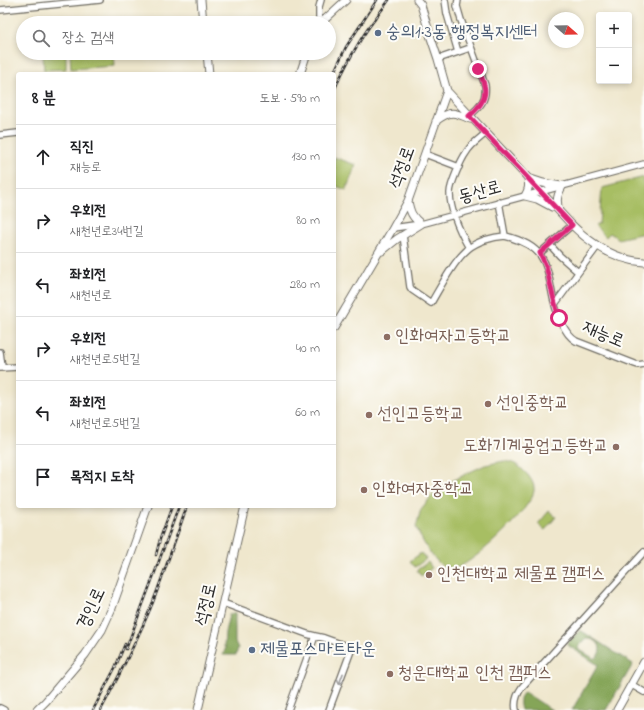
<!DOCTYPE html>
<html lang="ko">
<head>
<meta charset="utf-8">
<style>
	:root { --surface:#fff; --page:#f6f6f6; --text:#202124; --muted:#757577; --line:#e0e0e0 }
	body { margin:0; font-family:"Indie Flower","Poor Story",sans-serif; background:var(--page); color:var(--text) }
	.controls { position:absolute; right:12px; top:12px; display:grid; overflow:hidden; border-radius:4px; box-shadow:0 2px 6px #0003 }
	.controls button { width:36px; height:36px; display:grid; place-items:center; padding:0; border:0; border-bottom:1px solid var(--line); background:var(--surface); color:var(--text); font:20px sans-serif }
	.compass { position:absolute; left:548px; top:12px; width:36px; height:36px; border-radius:50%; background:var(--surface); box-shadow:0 2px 6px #0003; rotate:110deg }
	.stop { position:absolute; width:12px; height:12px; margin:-9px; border:3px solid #db2777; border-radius:50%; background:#fff }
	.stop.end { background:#db2777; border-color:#fff; box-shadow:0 1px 4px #0008 }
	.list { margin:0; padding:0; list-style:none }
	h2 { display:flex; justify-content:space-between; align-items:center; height:52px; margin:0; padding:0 16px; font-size:17px }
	h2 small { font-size:13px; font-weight:400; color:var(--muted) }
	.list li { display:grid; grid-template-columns:26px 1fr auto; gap:12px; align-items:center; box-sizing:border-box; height:64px; padding:0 16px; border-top:1px solid var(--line) }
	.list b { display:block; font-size:15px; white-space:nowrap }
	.list p { margin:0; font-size:13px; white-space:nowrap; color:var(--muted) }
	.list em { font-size:13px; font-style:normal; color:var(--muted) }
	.icon { flex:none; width:22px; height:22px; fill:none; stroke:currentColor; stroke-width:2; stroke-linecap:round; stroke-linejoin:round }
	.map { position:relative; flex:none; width:644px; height:710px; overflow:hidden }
	.search { position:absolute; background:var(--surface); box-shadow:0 2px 6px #0003; left:16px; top:16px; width:320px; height:44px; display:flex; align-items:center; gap:10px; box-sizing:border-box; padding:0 14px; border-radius:22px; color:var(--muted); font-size:15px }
	.panel { position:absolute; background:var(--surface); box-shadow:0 2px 6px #0003; left:16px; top:72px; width:320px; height:436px; border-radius:4px }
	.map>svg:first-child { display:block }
</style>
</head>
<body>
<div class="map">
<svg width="644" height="710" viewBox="0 0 644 710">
	<rect width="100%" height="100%" fill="#fdfcf7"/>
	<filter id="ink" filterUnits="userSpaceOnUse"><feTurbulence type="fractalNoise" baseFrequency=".025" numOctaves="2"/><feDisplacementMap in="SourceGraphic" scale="8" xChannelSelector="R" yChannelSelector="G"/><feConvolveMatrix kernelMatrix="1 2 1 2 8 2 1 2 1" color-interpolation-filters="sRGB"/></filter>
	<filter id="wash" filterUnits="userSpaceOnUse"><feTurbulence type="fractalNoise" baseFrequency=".012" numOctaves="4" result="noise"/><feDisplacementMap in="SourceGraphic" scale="16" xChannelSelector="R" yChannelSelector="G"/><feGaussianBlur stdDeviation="0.9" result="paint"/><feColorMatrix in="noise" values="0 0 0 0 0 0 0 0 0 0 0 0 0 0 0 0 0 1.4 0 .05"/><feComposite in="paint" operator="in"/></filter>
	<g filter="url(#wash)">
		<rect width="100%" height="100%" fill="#efe7cd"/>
		<!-- green -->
		<path fill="#a7be63" stroke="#697447" d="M70 53H114L115 66 71 69Z
			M66 55V69L44 70 43 56Z
			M334 157 356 165 346 190 334 185Z
			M644 177V233L618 239 610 233 606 237 595 226 599 224 602 188Z
			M504 461C515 463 517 464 525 472 530 477 535 484 534 491 531 509 476 561 458 567 454 568 447 567 443 567 429 554 424 544 416 527L421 509 436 491 452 481 472 471 485 465Z
			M549 511 556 517 545 530 538 524Z
			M421 553 426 559 415 567 410 561Z
			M428 562 432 568 421 576 417 570Z"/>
		<!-- forest -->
		<path fill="#85a559" stroke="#586842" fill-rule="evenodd" d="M233 613H235V642L238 648 236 655H223L226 647H224L225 632 229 615Z
			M580 630 633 664 606 710H593L589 708 588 710H572L598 665 566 644ZM587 639C600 639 604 650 595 659L578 649 581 643Z
			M524 692 552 710H521C519 703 519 698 524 692Z"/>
	</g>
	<g filter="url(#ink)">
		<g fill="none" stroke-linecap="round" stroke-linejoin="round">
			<defs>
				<path id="minor" d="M445 0 447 14 458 52
					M458 0 457 6 461 20 485 85C487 100 480 107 469 116
					M0 10 100 0
					M319 23V7L321 0
					M438 59 470 48
					M0 135 18 133
					M425 154 459 167
					M499 202 505 236C563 250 541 284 562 324 566 331 569 337 576 341L635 364 638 365 644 364
					M393 228 421 224 644 164
					M403 235 410 287 412 290 431 303C441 286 453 262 468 249 477 241 493 237 505 236
					M550 245 560 256 578 272
					M469 248C460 232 450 211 450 193 450 185 461 160 466 153 470 145 479 139 486 133
					M540 253 572 225
					M555 304 597 247
					M0 352 2 367
					M0 368 18 367
					M223 603 307 634 315 636 288 710
					M315 636 324 638 352 648 329 710
					M632 685 644 692
					M0 708 4 710
					M516 710C514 701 517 694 522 687L644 552"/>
				<path id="major" d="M201 0 203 23
					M321 23 346 0
					M207 53 209 74
					M300 74 307 53
					M447 91 572 225C592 245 615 260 644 262
					M436 121C450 110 454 112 470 119
					M552 207 537 199 525 196C529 189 529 186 528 178L543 183 561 186
					M559 211C556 200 557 195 563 185
					M382 251 397 239 421 224C412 217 410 212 408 201
					M334 328 393 228 408 201 447 91 438 59 430 35 421 5 417 0
					M37 710 46 701 85 655 102 630 112 608 148 506
					M198 710 245 506
					M617 710 644 662"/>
			</defs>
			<!-- minor casing -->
			<use href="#minor" stroke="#706d64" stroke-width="8"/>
			<!-- major casing -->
			<use href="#major" stroke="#706d64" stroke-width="9"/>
			<!-- minor -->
			<use href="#minor" stroke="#fff" stroke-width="5.5"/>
			<!-- major -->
			<use href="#major" stroke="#fff" stroke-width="7"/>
			<defs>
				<path id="rail" d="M333 74 346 47 377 0
					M334 90C344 69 354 49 367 30 374 20 382 10 389 0
					M156 555 160 539 172 506
					M126 649 155 572 179 506
					M93 710 115 668 125 644
					M101 710C120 674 138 639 153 602 165 570 176 538 187 506"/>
			</defs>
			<!-- rail casing -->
			<use href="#rail" stroke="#2b2b2b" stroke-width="2.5"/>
			<!-- rail -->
			<use href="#rail" stroke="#fdfcf7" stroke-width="1" stroke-dasharray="3" stroke-linecap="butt"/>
		</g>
		<!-- one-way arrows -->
		<defs><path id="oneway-shaft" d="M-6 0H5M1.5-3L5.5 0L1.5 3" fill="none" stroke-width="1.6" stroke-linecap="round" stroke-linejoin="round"/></defs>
		<use stroke="#a0a0a0" href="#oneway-shaft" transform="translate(341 679) rotate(110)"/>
	</g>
	<g fill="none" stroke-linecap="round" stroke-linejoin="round" filter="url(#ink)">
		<!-- route -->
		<path stroke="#db2777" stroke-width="5" d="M478 69C480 74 483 79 484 85 488 98 479 108 469 116L572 225 540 253 546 266 553 296 559 318"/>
	</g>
	<!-- markers -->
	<g fill="#5c6f8a" stroke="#fdfcf7" stroke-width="1.5">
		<circle cx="378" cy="33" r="4"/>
		<circle cx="252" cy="650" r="4"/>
	</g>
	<g fill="#8d6e63" stroke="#fdfcf7" stroke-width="1.5">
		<circle cx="387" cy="337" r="4"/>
		<circle cx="488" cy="404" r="4"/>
		<circle cx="369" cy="415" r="4"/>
		<circle cx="616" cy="447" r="4"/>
		<circle cx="364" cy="490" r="4"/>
		<circle cx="429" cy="575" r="4"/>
		<circle cx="390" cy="674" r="4"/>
	</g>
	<g text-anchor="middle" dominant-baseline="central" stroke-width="4" stroke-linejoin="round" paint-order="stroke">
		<!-- service labels -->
		<g font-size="18" fill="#4e5e75" stroke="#fdfcf7" text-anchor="start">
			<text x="386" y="33">숭의1·3동 행정복지센터</text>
			<text x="260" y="650">제물포스마트타운</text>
		</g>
		<!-- street labels -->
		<g font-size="18" fill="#2b2b2b" stroke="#fdfcf7">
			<text transform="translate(403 168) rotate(-70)">석정로</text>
			<text transform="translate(480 193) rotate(-15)">동산로</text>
			<text transform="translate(603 335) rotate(23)">재능로</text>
			<text transform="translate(207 605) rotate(-77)">석정로</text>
			<text transform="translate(92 609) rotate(-65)">경인로</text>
		</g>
		<!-- education labels -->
		<g font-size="18" fill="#785e54" stroke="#fdfcf7" text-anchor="start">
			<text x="395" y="337">인화여자고등학교</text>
			<text x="496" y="404">선인중학교</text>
			<text x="377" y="415">선인고등학교</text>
			<text x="608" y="447" text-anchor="end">도화기계공업고등학교</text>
			<text x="372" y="490">인화여자중학교</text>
			<text x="437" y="575">인천대학교 제물포 캠퍼스</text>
			<text x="398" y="674">청운대학교 인천 캠퍼스</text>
		</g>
	</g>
</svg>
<div class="controls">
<button>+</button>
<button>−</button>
</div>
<svg class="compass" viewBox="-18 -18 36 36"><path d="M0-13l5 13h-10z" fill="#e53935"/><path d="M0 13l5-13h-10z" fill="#757577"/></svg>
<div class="stop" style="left:559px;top:318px"></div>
<div class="stop end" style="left:478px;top:69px"></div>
<div class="search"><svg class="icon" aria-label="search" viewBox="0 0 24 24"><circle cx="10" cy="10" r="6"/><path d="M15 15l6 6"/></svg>장소 검색</div>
<section class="panel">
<h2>8 분<small>도보 · 590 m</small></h2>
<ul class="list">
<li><svg class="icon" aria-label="ahead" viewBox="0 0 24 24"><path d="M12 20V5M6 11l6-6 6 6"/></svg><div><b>직진</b><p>재능로</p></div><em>130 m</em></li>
<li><svg class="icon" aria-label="right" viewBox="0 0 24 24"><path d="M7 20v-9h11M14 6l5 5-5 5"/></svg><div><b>우회전</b><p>새천년로34번길</p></div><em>80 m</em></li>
<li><svg class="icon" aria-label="left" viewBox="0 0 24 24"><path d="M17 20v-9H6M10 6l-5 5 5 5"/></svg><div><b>좌회전</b><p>새천년로</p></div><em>280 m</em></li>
<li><svg class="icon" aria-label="right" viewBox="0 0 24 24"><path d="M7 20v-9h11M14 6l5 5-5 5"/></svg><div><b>우회전</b><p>새천년로5번길</p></div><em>40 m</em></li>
<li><svg class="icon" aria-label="left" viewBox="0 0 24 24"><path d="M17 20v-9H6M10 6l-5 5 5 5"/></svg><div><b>좌회전</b><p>새천년로5번길</p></div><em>60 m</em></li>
<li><svg class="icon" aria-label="arrive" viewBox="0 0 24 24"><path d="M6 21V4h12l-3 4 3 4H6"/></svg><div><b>목적지 도착</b></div></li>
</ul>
</section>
</div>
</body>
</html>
